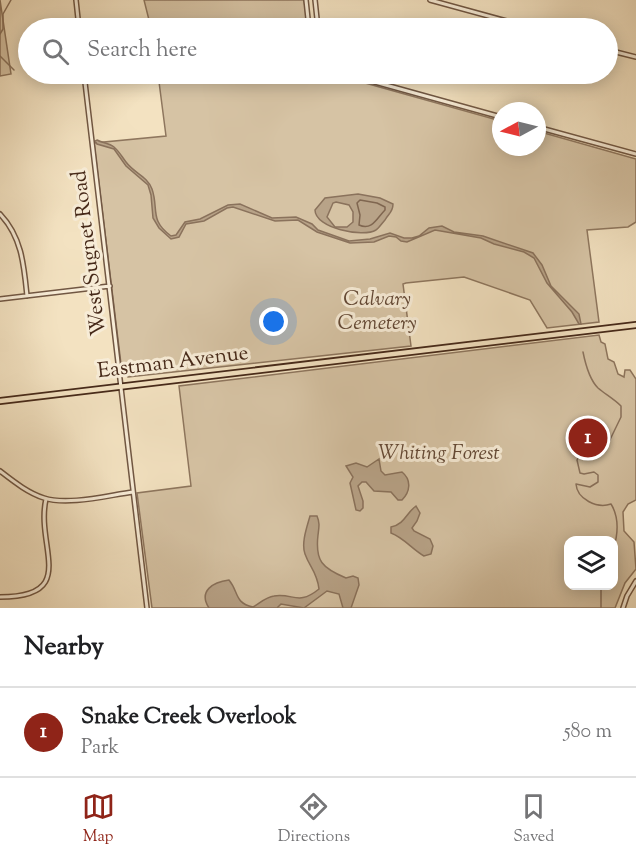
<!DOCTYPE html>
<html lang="en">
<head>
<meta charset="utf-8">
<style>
	:root { --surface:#fff; --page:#f2f2f2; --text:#202124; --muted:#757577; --line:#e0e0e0; --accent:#8f2418 }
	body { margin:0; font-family:"Sorts Mill Goudy",serif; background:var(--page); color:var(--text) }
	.controls { position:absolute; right:18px; bottom:18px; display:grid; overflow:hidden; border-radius:12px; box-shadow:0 3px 15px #0003 }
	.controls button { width:54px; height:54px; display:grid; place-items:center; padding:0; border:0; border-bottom:2px solid var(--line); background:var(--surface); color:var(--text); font:30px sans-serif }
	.compass { position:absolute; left:492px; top:102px; width:54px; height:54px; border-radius:50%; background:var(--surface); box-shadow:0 3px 15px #0003; rotate:263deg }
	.you { position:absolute; left:274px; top:322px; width:21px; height:21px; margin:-15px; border:4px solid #fff; border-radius:50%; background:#1a73e8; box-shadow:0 0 0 9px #1a73e833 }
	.badge { display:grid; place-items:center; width:39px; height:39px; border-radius:50%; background:var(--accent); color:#fff; font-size:20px; font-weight:700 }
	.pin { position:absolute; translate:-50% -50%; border:3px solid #fff; box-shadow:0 2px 6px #0006 }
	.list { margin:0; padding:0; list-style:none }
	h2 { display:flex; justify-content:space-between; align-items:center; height:78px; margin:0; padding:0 24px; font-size:26px }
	h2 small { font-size:20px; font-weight:400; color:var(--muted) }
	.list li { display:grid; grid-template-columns:39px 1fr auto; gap:18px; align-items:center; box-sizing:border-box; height:90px; padding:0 24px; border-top:2px solid var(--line) }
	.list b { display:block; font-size:22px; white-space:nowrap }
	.list p { margin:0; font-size:20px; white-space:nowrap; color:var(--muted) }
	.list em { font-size:20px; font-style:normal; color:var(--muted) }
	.icon { flex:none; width:33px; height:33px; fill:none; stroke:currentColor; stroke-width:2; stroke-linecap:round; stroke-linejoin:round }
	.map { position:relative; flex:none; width:636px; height:608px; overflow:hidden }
	.search { position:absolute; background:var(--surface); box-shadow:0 3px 15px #0003; left:18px; right:18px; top:18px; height:66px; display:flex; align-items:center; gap:15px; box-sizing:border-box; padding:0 21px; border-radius:33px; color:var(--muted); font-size:22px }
	.sheet { height:168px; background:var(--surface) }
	nav { display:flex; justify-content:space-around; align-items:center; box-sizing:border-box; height:84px; border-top:2px solid var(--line); background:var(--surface); font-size:16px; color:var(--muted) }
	nav a { display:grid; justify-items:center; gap:3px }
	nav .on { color:var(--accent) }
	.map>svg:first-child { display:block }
</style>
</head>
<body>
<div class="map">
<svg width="636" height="608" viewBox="0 0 636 608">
	<rect width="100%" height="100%" fill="#f3e2c1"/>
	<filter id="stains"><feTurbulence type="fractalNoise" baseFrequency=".00333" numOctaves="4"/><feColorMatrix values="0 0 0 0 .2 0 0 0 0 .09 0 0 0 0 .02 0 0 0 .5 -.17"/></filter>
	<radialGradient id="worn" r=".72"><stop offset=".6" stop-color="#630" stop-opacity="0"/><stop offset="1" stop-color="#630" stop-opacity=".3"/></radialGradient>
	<!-- green -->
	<path fill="#d6c3a4" stroke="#8e765e" stroke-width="1.5" fill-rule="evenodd" d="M0 0 11 74 0 76Z
		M144 0H304L308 28H151Z
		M158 74H333L501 121V147H537V131L636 159V222L628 227 587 230 599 322 547 328 530 300 464 277 406 283 403 284 411 346 128 377 122 372 94 143 166 136Z
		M599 335 601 342 605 344 608 359 614 362 618 374 624 377 625 370H630L636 379V500L628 504 623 512 624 531 634 542 636 569 625 583 615 608H152L137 493 191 486 179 386ZM568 540H614V586H568Z"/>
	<!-- water -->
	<path fill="#b8a388" stroke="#8a725c" stroke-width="1.5" fill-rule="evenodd" d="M97 140C102 143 109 143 114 147 119 151 122 157 126 162 134 173 147 176 152 189 159 209 149 220 171 236L176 235 185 222 200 219 228 205 240 204 272 218 296 217 312 224 318 230 349 241 370 239 390 233 404 238H412L419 236 429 228 442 226 454 232 483 236 533 253 542 265 551 286 579 314 581 324H579L572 312 547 283 534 258 524 252 494 244 481 238 435 230 407 242 401 241 396 237 389 236 374 242 350 243 317 232 298 220 275 221 233 207 227 208 204 221 186 224 179 237 171 239 159 228 153 218 151 195 148 185 126 166 114 149 97 144 95 141Z
		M358 194 380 198 393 204C393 212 389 213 385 220 382 223 379 228 376 230 363 238 315 228 315 210L325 198ZM336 202 349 205 353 212V222L347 227H335L327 217 333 203Z
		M379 459 381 471 385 475 402 472C412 480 410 492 402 500H398L391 492 374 491 366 482H362L358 486 363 501V508L360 511 356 510 350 483 353 477 346 466 356 463 367 467Z
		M416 506 420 513 417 521 412 528 414 531 430 539 433 546 431 554 424 556C412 549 404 538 391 533V527C405 524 406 513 416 506Z
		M310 516H317C320 523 319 527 318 535 315 561 322 568 346 578L353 576 358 578 359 585 351 608H343L339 594 327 591 304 608 281 604 277 608H209C198 591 213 582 229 580 239 592 234 603 253 607 260 603 266 597 274 596 294 593 298 606 319 589 317 572 310 568 305 554 301 543 307 527 310 516Z"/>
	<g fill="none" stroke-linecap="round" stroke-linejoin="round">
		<!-- shore -->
		<path stroke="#7f6650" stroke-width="1.5" d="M360 200 377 203 385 207V210C377 218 372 231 359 225L360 215 357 203Z"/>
		<!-- stream -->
		<path stroke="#8a725c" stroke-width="1.5" d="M0 34 3 29V14L11 0
			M0 56 14 70
			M583 352C585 362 590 380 598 388 605 394 614 399 621 406V417L605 450 580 454 577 460 580 473 584 474 594 472 598 475V482L590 487 576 484C577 499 597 509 611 504 619 517 618 533 614 547
			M601 608V586"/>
		<defs>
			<path id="street" d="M76 0 79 28
				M306 0 309 28
				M315 0 318 28
				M430 0 532 28
				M608 50 636 57
				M84 74 147 608
				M346 74 501 117
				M537 127 636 154
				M0 214C22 237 24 266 27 296
				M0 299 110 286
				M0 471C13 481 28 493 44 498 68 506 109 495 133 492
				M0 597C80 597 35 547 46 499
				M623 608 627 596 636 581"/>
			<path id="primary" d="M0 401 636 325"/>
		</defs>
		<!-- street casing -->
		<use href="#street" stroke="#715743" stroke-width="6"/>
		<!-- primary casing -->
		<use href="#primary" stroke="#462919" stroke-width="8"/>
		<!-- street -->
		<use href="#street" stroke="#f7ecd7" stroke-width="3"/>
		<!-- primary -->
		<use href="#primary" stroke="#f3e2c1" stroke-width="4.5"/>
	</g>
	<g text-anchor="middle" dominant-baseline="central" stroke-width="6" stroke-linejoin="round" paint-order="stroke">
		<!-- street labels -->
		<g font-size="21" fill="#462919" stroke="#f7ecd7">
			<text transform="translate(90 253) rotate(-97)">West Sugnet Road</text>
			<text transform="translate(173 363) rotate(-7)">Eastman Avenue</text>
		</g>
		<!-- park labels -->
		<g font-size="21" font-style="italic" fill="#634835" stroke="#f7ecd7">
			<text x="377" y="300">Calvary<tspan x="377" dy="24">Cemetery</tspan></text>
			<text x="439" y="454">Whiting Forest</text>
		</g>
	</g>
	<rect width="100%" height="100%" filter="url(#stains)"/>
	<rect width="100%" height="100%" fill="url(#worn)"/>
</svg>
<div class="controls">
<button><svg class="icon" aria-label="layers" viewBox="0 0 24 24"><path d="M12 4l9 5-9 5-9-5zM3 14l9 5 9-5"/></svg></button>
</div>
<svg class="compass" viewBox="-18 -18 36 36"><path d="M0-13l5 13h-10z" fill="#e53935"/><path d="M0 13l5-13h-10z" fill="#757577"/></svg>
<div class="you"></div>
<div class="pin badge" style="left:588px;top:438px">1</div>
<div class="search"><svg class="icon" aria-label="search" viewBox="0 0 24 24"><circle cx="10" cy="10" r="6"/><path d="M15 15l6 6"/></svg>Search here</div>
</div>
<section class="sheet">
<h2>Nearby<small></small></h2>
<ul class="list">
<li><span class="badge">1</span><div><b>Snake Creek Overlook</b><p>Park</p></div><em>580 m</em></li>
</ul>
</section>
<nav>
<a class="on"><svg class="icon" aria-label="map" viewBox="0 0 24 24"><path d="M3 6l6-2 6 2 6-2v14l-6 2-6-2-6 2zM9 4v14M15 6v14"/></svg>Map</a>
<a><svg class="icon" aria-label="directions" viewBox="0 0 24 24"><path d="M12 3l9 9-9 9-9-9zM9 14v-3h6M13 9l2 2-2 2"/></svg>Directions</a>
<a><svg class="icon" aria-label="saved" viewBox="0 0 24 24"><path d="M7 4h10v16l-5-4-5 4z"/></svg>Saved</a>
</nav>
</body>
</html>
